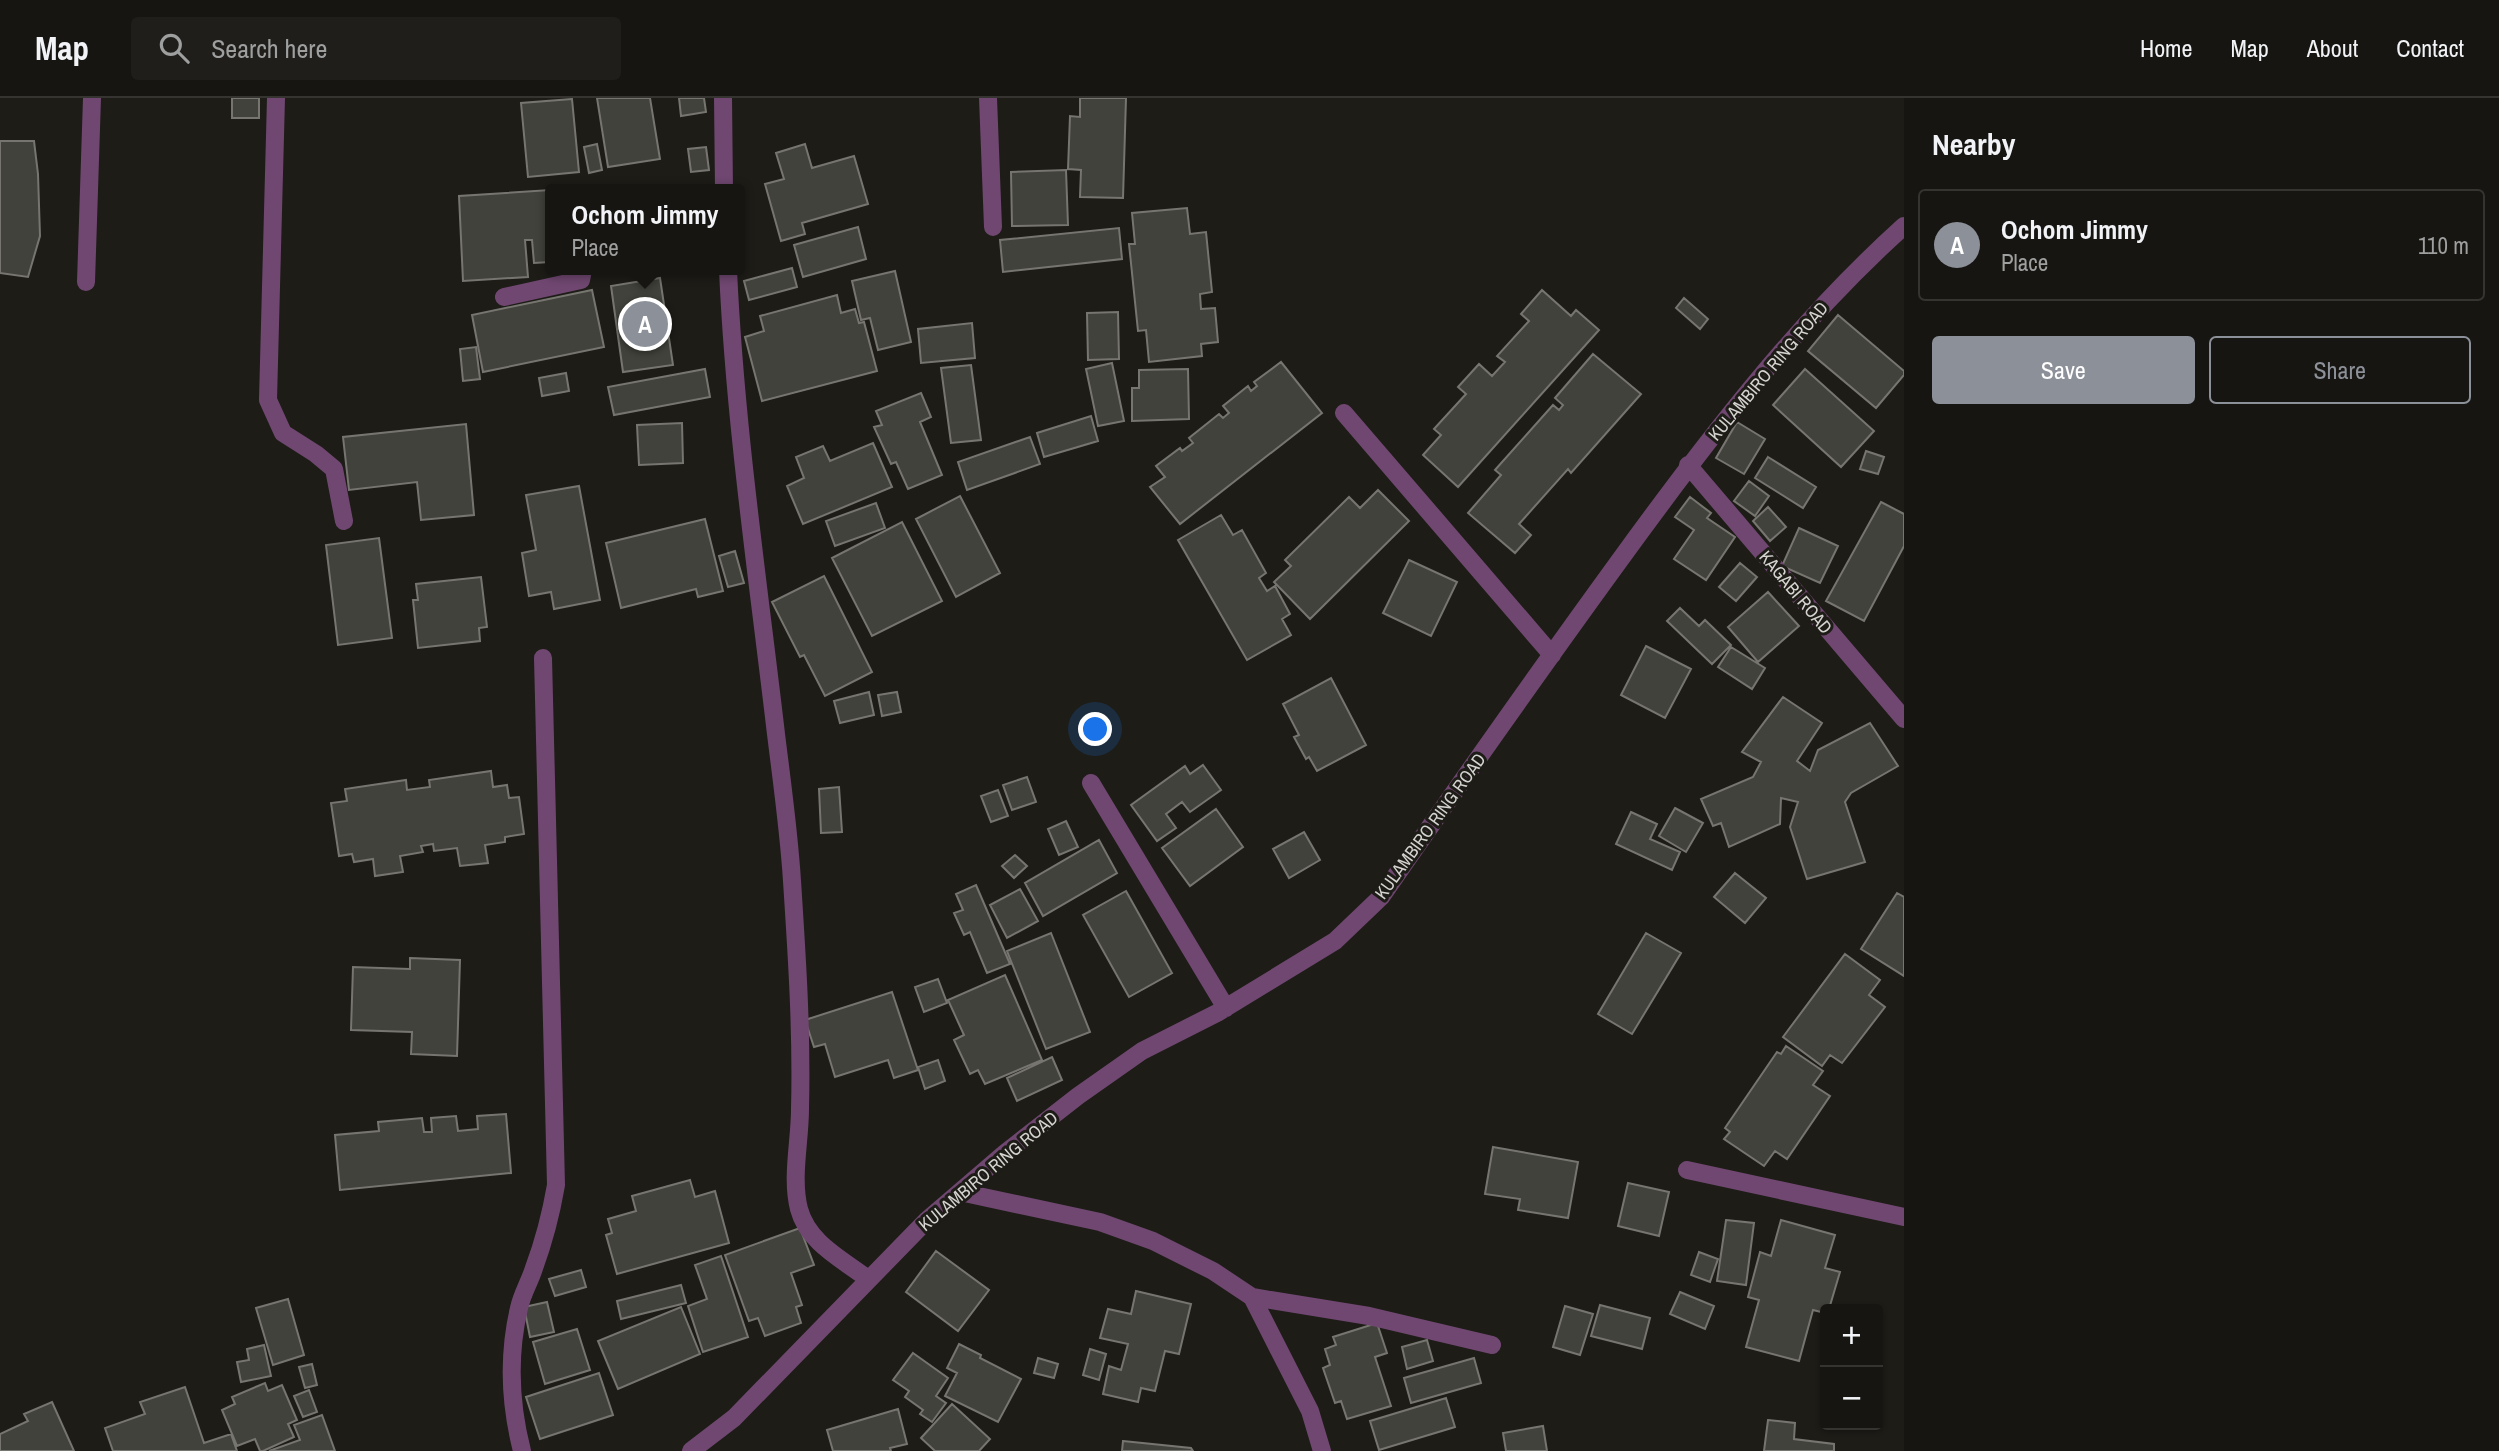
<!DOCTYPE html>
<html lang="en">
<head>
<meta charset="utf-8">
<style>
	:root { --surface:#161511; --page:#1f1e1a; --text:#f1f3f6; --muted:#9e9f9f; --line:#353431; --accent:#8c9099 }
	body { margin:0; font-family:"Archivo Narrow",sans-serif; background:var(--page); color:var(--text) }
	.controls { position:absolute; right:21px; bottom:21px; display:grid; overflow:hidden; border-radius:7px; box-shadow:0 2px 5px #0004 }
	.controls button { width:63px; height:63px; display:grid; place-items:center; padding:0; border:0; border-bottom:2px solid var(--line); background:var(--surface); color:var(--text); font:35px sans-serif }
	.you { position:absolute; left:1096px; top:632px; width:24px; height:24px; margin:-18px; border:5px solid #fff; border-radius:50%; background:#1a73e8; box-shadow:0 0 0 10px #1a73e833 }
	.badge { display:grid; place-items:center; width:46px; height:46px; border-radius:50%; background:var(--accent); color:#fff; font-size:23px; font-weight:700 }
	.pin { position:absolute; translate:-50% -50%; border:4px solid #fff; box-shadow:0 2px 7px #0006 }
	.popup { position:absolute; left:545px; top:86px; width:200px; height:91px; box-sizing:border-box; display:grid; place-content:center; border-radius:7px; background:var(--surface); filter:drop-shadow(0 2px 5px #0005); font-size:23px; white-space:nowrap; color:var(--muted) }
	.popup b { font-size:26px; color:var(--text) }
	.popup::after { content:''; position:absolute; left:50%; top:100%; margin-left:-14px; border:14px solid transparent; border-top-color:var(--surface) }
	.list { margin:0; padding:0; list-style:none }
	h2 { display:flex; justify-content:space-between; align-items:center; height:91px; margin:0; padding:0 28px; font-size:30px }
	h2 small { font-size:23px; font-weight:400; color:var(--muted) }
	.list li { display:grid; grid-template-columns:46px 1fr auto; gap:21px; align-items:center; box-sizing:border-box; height:112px; margin:0 14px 14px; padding:0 14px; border:2px solid var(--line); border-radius:7px }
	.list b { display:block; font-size:26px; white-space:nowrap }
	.list p { margin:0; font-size:23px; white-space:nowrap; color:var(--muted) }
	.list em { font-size:23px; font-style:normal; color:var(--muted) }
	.actions { display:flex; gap:14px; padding:21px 28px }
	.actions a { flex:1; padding:16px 0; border:2px solid var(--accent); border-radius:7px; text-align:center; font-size:24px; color:var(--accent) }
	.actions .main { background:var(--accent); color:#fff }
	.icon { flex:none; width:38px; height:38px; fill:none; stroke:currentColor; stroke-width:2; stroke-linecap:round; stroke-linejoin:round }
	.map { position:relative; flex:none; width:1904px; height:1353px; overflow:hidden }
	header { display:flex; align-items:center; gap:42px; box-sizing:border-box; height:98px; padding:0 35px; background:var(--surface); border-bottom:2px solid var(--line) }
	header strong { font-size:33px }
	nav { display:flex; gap:38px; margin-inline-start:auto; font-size:24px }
	.search { width:490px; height:63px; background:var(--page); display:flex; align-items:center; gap:18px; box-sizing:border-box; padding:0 24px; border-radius:7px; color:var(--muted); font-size:26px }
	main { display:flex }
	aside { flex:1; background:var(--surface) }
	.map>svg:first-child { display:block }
</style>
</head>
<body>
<header>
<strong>Map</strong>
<div class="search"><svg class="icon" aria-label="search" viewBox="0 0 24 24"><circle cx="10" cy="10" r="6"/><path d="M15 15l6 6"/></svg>Search here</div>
<nav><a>Home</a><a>Map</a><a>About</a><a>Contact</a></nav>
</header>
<main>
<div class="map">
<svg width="1904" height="1353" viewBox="0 0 1904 1353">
	<rect width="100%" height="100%" fill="#1d1c17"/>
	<!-- building -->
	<path fill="#42423c" stroke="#76756f" stroke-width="2" d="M232 0H259V20H232Z
		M597 0H650L660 61 608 69Z
		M679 0H704L706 14 681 18Z
		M1080 0H1126L1123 100 1080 99 1081 72 1068 71 1070 18 1080 19Z
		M572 1 579 74 528 79 521 5Z
		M0 43H34L38 76 40 138 28 179 0 175Z
		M597 46 602 72 589 75 584 49Z
		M805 46 812 70 854 58 868 106 802 125 805 136 781 143 765 86 784 81 776 55Z
		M706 49 709 72 691 74 688 51Z
		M1066 72 1068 127 1012 128 1011 74Z
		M550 92V164L534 165 532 142H525L528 179 463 183 459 98Z
		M1187 110 1190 136 1206 134 1212 194 1200 196 1201 211 1215 210 1218 244 1201 246 1202 258 1149 264 1146 232 1138 233 1129 146H1135L1132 115Z
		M858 129 866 161 803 179 794 147Z
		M1119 130 1122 161 1003 174 1000 142Z
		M792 170 797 189 749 202 744 183Z
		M895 173 911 244 878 252 870 220 861 222 852 183Z
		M660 180 673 267 623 274 611 188Z
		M592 192 604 249 483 274 472 217Z
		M1542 192 1571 218 1576 212 1599 232 1458 389 1423 357 1441 337 1434 331 1466 296 1458 289 1479 266 1492 278 1505 264 1497 258 1529 223 1521 216Z
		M837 197 841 215 855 211 859 225 864 224 877 273 762 303 745 239 764 233 760 218Z
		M1684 200 1708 221 1700 231 1676 210Z
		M1118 214 1119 261 1088 262 1087 215Z
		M1838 217 1904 273V277L1876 310 1808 253Z
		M972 225 975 260 921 265 918 231Z
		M476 249 480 281 463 283 460 251Z
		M1593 256 1641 296 1571 375 1568 371 1519 426 1531 437 1515 455 1468 415 1501 377 1495 372 1553 307 1559 312 1563 307 1555 300Z
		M1281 264 1322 315 1180 426 1150 389 1165 379 1156 368 1180 350 1182 353 1193 345 1189 340 1219 316 1223 320 1229 315 1223 308 1248 288 1251 293 1257 288 1254 284Z
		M1112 265 1124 323 1098 328 1086 271Z
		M971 267 981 342 951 345 941 270Z
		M705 271 710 299 614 317 608 289Z
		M1188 271 1189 321 1132 323V290H1139V272Z
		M1805 271 1874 333 1841 369 1773 307Z
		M566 275 569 293 542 298 539 280Z
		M921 295 931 319 920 324 942 377 908 391 896 364 891 366 874 329 882 327 876 313Z
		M1091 318 1098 343 1044 359 1037 335Z
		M1737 324 1765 341 1744 376 1716 360Z
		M682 325 683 365 639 367 637 327Z
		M466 326 474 417 421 422 417 384 349 392 343 339Z
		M1030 339 1040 366 967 392 958 364Z
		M873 345 892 389 803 426 787 388 804 380 796 359 823 348 830 363Z
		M1866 353 1884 359 1878 376 1860 371Z
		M1768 359 1816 389 1803 410 1755 380Z
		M1749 383 1769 398 1755 418 1734 403Z
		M579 388 600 502 554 511 551 494 529 498 522 455 536 452 526 397Z
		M1378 392 1409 423 1310 521 1274 484 1291 468 1285 462 1349 399 1360 410Z
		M960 398 1000 475 956 499 916 421Z
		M1690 399 1711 415 1707 420 1735 439 1706 482 1674 461 1694 432 1675 419Z
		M1881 404 1904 416V448L1864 523 1826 503Z
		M876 405 885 430 835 448 826 423Z
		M1768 409 1786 429 1770 443 1753 423Z
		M1221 417 1233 437 1242 432 1266 475 1259 480 1267 493 1275 488 1290 516 1282 521 1291 537 1247 562 1178 442Z
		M705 421 723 493 698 499 696 491 621 510 606 445Z
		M902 424 942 503 872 538 832 460Z
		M1799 430 1838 448 1820 485 1782 468Z
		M379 440 392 540 338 547 326 447Z
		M735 453 744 485 728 489 719 458Z
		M1409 462 1457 484 1431 538 1383 515Z
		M1740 465 1757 479 1736 503 1719 489Z
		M824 478 872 574 825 598 804 557 800 559 772 504Z
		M481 479 487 529 479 530 480 543 418 550 413 502H418L416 486Z
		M1768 494 1799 528 1758 564 1728 529Z
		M1680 510 1699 528 1705 522 1731 547 1712 566 1667 523Z
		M1646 548 1691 571 1665 620 1621 597Z
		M1731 549 1765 570 1752 591 1718 569Z
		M1331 580 1366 647 1317 673 1309 659 1306 661 1294 639 1299 637 1283 606Z
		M869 594 874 617 840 625 834 603Z
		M897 594 901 614 882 618 878 597Z
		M1783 599 1822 625 1797 663 1810 673 1818 652 1870 625 1898 668 1851 695 1845 704 1865 764 1807 781 1790 729 1798 704 1781 700 1780 726 1729 749 1721 725 1713 728 1701 701 1753 679 1761 664 1742 654Z
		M1203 667 1221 692 1190 714 1182 704 1166 716 1176 730 1157 743 1131 707 1185 668 1190 676Z
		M491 673 493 689 507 687 509 700 519 699 524 736 505 739V744L485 747 488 765 460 768 457 750 434 753 433 746 421 748 423 754 400 758 403 774 375 778 373 761 354 764 352 756 339 758 331 705 347 703 345 691 406 682 407 692 430 689 429 682Z
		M1027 679 1036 704 1012 712 1003 687Z
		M839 689 842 734 821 735 819 691Z
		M998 692 1008 718 991 724 981 698Z
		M1675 710 1703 725 1686 754 1659 738Z
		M1216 711 1243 749 1190 788 1162 750Z
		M1631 714 1657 726 1650 741 1680 754 1672 772 1616 746Z
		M1066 723 1078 749 1059 757 1048 731Z
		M1304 734 1320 762 1289 780 1273 751Z
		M1099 742 1117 775 1043 818 1025 785Z
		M1015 757 1027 768 1014 780 1002 768Z
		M1735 775 1766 800 1745 825 1714 799Z
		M976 787 1010 866 987 875 970 834 964 837 954 815 963 812 956 796Z
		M1020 791 1038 823 1007 840 990 807Z
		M1126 793 1172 875 1129 899 1083 817Z
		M1897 795 1904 799V878L1861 851Z
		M1051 835 1090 934 1046 951 1007 853Z
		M1646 835 1681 855 1632 936 1598 916Z
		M1845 856 1880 882 1869 897 1885 909 1842 965 1830 957 1822 968 1783 939Z
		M410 860 460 862 457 958 411 956 412 934 351 932 353 869 410 871Z
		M1005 877 1042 962 985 986 978 972 970 976 954 942 964 937 948 902Z
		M938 881 947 905 924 914 915 889Z
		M892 894 918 972 894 980 888 962 835 979 825 946 814 949 805 922Z
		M1786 948 1823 973 1813 987 1830 998 1787 1061 1775 1053 1764 1068 1724 1041 1730 1034 1725 1030 1777 954 1781 956Z
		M1052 959 1062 982 1017 1003 1007 980Z
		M938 962 945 983 925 991 918 969Z
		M506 1016 511 1075 340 1092 335 1037 379 1033 378 1024 422 1020 424 1034H432L431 1020 456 1018 458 1033 478 1031 477 1018Z
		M1493 1049 1578 1064 1568 1120 1518 1112 1520 1101 1485 1096Z
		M690 1082 695 1099 715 1093 729 1145 617 1176 606 1137 612 1135 608 1121 636 1113 632 1098Z
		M1628 1085 1669 1094 1659 1138 1618 1128Z
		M1726 1122 1754 1125 1746 1187 1717 1183Z
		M1781 1122 1835 1137 1825 1170 1840 1174 1829 1211H1825V1215L1813 1212 1799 1263 1746 1249 1759 1202 1748 1199 1760 1154 1771 1158Z
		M800 1130 814 1167 791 1175 802 1207 796 1209 801 1225 765 1238 758 1220 749 1223 725 1157Z
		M936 1153 989 1192 958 1233 906 1194Z
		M1699 1154 1718 1161 1710 1184 1691 1177Z
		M721 1158 748 1239 703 1254 688 1208 707 1201 695 1167Z
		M581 1172 586 1189 555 1198 549 1181Z
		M681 1187 686 1205 621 1221 617 1203Z
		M1136 1193 1191 1206 1179 1256 1165 1253 1155 1293 1141 1290 1138 1304 1103 1296 1109 1268 1121 1272 1128 1246 1100 1240 1108 1211 1131 1216Z
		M1680 1194 1714 1208 1705 1231 1670 1216Z
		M288 1201 304 1257 273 1267 256 1210Z
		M547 1204 554 1234 530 1239 524 1209Z
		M1600 1207 1650 1220 1642 1251 1591 1238Z
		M1565 1208 1593 1216 1580 1257 1553 1249Z
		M681 1209 700 1256 618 1291 598 1243Z
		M1377 1225 1387 1255 1375 1259 1391 1308 1347 1321 1341 1303 1335 1305 1323 1270 1330 1267 1325 1251 1336 1247 1333 1239Z
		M577 1231 590 1272 545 1286 533 1244Z
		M1427 1242 1433 1263 1407 1271 1402 1249Z
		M959 1246 981 1257 980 1260 1021 1281 998 1324 945 1298 957 1275 947 1270Z
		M264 1247 271 1278 241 1284 237 1264 249 1262 247 1251Z
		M1090 1251 1106 1256 1099 1282 1083 1277Z
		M913 1255 948 1280 936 1298 946 1305 932 1324 920 1316 923 1312 905 1299 909 1293 893 1282Z
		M1038 1260 1058 1266 1054 1280 1034 1275Z
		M1474 1260 1481 1285 1411 1305 1404 1280Z
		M312 1266 317 1287 305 1290 299 1269Z
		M599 1275 613 1317 540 1341 526 1299Z
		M265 1285 268 1293 282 1287 297 1322 288 1326 294 1339 263 1353H260L255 1341 237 1348 222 1312 235 1306 232 1299Z
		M185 1289 204 1345 231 1336 237 1353H113L105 1330 145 1316 140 1304Z
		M309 1292 317 1314 303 1319 294 1298Z
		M1446 1300 1455 1329 1379 1352 1370 1323Z
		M52 1304 74 1353H0V1336L28 1323 24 1316Z
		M952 1306 990 1341 979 1353H935L921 1340Z
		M898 1311 907 1346 890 1350 891 1353H833L827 1332Z
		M322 1317 335 1353H269L300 1342 294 1327Z
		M1768 1322 1795 1325 1794 1341 1834 1346V1353H1764Z
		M1543 1328 1547 1353H1506L1503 1335Z
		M1123 1343 1191 1350 1193 1353H1122Z"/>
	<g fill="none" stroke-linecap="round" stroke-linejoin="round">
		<!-- minor -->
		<path stroke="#704771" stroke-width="18" d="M276 0 268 302 283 335 316 356 334 371 344 423
			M723 0 724 91
			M988 0 993 129
			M728 172C735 327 758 482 776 636 782 685 789 734 792 783 797 859 802 935 800 1011 800 1044 791 1079 799 1111 808 1145 842 1161 868 1181
			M86 184 92 0
			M504 199 581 182 583 172
			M1344 315 1552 557
			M1688 367 1904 621
			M1091 685 1226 910
			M1687 1072 1904 1119
			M960 1094 1100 1124 1153 1143 1213 1173 1252 1199 1310 1313 1322 1353
			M1252 1199 1369 1218 1492 1247
			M522 1353C510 1306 508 1257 519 1210 522 1196 530 1183 534 1170 544 1143 551 1116 556 1087L543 560
			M691 1353 734 1320 927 1122 1005 1055 1078 998 1142 953 1217 915 1335 843 1381 799C1459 687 1537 576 1617 466 1704 346 1794 227 1904 128"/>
	</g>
	<g text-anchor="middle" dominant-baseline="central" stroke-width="6" stroke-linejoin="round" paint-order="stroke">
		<!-- street labels -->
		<g font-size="18" fill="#d4d3d0" stroke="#1d1c17">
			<text transform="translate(1768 273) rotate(-50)">KULAMBIRO RING ROAD</text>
			<text transform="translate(1796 494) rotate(50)">KAGABI ROAD</text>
			<text transform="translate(1430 728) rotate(-54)">KULAMBIRO RING ROAD</text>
			<text transform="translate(988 1073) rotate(-40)">KULAMBIRO RING ROAD</text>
		</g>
	</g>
</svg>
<div class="controls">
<button>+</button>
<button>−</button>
</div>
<div class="you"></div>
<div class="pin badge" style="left:645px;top:226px">A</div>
<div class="popup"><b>Ochom Jimmy</b>Place</div>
</div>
<aside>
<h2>Nearby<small></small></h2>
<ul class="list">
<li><span class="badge">A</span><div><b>Ochom Jimmy</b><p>Place</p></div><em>110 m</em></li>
</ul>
<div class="actions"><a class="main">Save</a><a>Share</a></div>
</aside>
</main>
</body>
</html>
